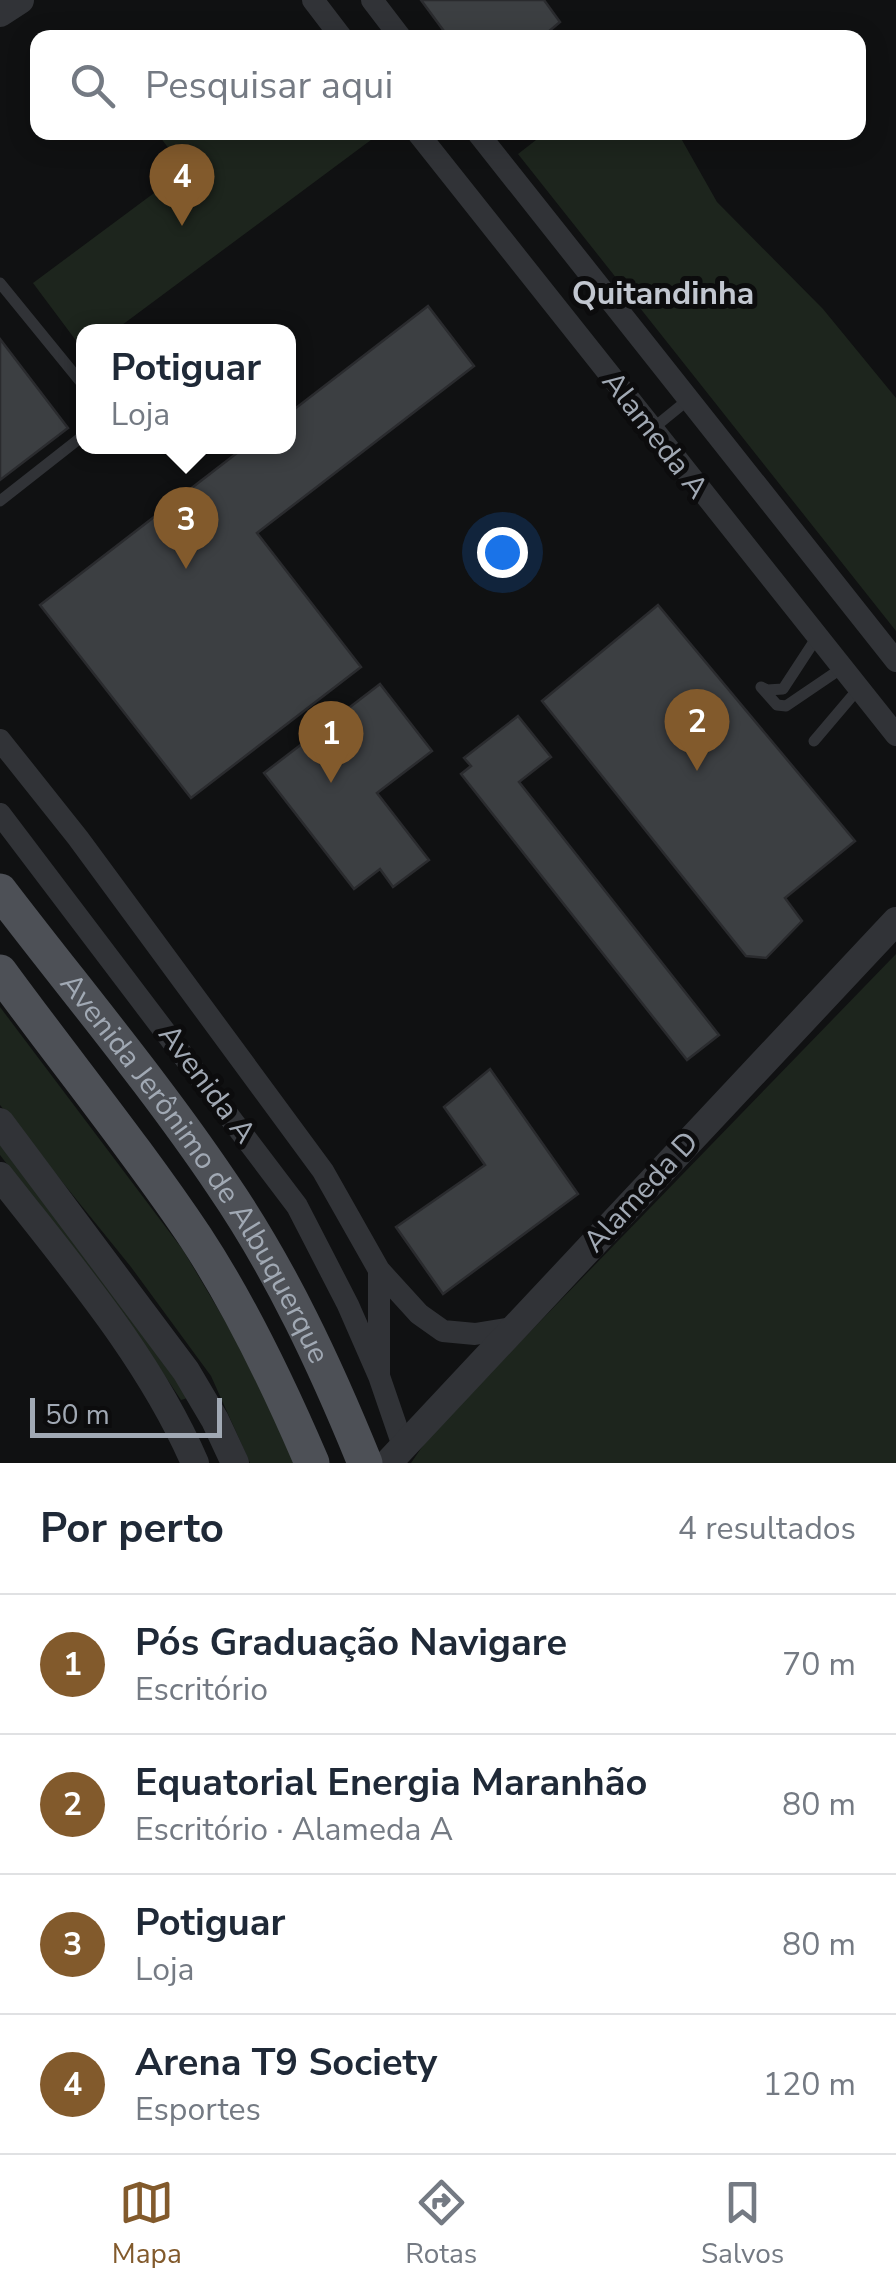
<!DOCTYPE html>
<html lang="pt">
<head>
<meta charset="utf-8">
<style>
	:root { --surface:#fff; --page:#f2f2f3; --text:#1f2937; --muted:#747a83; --line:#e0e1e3; --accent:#825a2c }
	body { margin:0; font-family:"Nunito Sans",sans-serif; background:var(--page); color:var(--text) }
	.scale { position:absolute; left:30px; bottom:25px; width:192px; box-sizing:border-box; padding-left:10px; border:5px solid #a1a9b4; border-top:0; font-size:28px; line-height:35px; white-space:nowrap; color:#a1a9b4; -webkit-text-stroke:8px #0c0c0d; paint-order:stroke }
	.you { position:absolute; left:502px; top:552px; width:35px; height:35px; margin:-25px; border:8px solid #fff; border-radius:50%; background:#1a73e8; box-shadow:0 0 0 15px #1a73e833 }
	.badge { display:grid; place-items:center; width:65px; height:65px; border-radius:50%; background:var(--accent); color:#fff; font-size:32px; font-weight:700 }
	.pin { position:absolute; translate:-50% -82px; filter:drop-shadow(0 2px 5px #0008) }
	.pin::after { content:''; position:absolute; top:52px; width:35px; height:30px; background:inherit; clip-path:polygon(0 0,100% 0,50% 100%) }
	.popup { position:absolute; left:76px; top:324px; width:220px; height:130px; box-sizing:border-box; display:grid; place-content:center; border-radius:20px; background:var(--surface); filter:drop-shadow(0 2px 8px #0005); font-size:32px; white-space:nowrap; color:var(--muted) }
	.popup b { font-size:38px; color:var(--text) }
	.popup::after { content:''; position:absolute; left:50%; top:100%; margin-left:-20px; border:20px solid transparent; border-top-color:var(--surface) }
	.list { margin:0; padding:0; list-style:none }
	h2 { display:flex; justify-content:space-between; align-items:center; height:130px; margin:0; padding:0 40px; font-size:42px }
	h2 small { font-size:32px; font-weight:400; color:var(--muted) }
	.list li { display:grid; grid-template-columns:65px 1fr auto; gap:30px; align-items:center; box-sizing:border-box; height:140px; padding:0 40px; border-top:2px solid var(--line) }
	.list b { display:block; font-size:38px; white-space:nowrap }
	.list p { margin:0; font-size:32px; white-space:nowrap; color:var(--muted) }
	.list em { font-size:32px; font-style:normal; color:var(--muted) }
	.icon { flex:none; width:55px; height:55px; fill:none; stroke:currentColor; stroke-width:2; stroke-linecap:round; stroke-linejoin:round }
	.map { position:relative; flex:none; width:896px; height:1463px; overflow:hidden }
	.search { position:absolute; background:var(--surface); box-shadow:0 5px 25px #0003; left:30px; right:30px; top:30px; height:110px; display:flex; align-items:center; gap:25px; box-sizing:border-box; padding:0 35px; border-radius:20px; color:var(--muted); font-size:38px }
	.sheet { height:690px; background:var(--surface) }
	nav { display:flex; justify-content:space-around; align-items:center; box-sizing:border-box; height:140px; border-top:2px solid var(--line); background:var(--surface); font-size:28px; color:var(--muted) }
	nav a { display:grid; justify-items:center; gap:5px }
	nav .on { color:var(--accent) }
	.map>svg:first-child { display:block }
</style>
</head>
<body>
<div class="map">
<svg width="896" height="1463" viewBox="0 0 896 1463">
	<rect width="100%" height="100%" fill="#101112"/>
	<!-- green -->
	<path fill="#1d251d" d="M157 133 379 134 114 331 84 332 83 350 33 283 185 170Z
		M545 133H678L717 202 823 309 896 398V631L518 154Z
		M896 954V1463H411L431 1434Z
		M0 1007 183 1250 256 1373 296 1463H250L211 1376 131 1267 0 1105Z
		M0 1139 191 1397 181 1400 131 1325 0 1155Z"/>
	<!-- building -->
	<path fill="#3c3f42" stroke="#2a2b2e" stroke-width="2.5" d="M421 0H544L560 22 541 38H449Z
		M428 306 474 366 257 533 361 667 191 798 40 605 246 446H288V414Z
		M0 339 68 428 0 480Z
		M658 605 855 841 785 898 802 921 766 958 746 956 542 701Z
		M380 684 432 751 377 793 429 860 393 887 380 869 354 889 264 773Z
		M518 716 551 757 519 782 719 1035 687 1060 461 774 471 766 464 758Z
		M490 1069 578 1194 443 1294 396 1227 485 1165 444 1107Z"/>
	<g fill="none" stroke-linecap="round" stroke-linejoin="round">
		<!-- service -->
		<path stroke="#313337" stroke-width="11" d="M0 283 84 386
			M651 430 689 399
			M0 501 84 435
			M761 687 777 705 786 706 842 668
			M761 687 767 690 783 689 817 637
			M814 741 859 688"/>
		<!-- minor -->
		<path stroke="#313337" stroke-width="22" d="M313 0 342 38
			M372 0 401 38
			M417 132 896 735
			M477 132 896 661
			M0 740 78 838 323 1171 379 1270 419 1314 443 1331 475 1334 513 1328
			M0 814 297 1206 348 1305 379 1376
			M379 1270V1376L403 1446"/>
		<!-- tertiary -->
		<path stroke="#313337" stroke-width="28" d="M0 13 20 0
			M0 1122 186 1371 215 1420 235 1463
			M0 1176C71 1267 149 1357 195 1463
			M388 1463 896 921"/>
		<!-- primary -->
		<g stroke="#4d5056" stroke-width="35">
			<path id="s1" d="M0 891C74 988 154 1083 222 1184 281 1270 326 1367 365 1463"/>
			<path d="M0 972C65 1061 135 1147 196 1238 242 1308 279 1386 312 1463"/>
		</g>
	</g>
	<g text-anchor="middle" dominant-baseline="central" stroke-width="10" stroke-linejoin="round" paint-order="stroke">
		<!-- street labels -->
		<g font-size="30" fill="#a1a9b4" stroke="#0c0c0d">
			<text transform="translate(655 435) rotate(52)">Alameda A</text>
			<text transform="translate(207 1084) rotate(53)">Avenida A</text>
			<text stroke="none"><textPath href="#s1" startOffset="340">Avenida Jerônimo de Albuquerque</textPath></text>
			<text transform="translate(641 1192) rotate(-47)">Alameda D</text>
		</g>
		<!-- neighbourhood labels -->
		<g font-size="32" font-weight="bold" fill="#c2c7d0" stroke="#0c0c0d">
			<text x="663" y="293">Quitandinha</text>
		</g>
	</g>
</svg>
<div class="scale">50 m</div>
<div class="you"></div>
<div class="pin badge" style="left:331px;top:783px">1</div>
<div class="pin badge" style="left:697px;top:771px">2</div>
<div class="pin badge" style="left:186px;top:569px">3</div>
<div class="popup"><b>Potiguar</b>Loja</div>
<div class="pin badge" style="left:182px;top:226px">4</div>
<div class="search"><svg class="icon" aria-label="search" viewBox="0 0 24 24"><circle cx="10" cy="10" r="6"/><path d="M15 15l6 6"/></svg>Pesquisar aqui</div>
</div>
<section class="sheet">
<h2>Por perto<small>4 resultados</small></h2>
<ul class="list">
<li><span class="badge">1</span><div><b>Pós Graduação Navigare</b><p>Escritório</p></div><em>70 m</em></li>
<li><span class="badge">2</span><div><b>Equatorial Energia Maranhão</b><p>Escritório · Alameda A</p></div><em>80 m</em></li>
<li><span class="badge">3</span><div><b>Potiguar</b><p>Loja</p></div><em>80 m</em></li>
<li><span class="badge">4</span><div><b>Arena T9 Society</b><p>Esportes</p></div><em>120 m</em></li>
</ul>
</section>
<nav>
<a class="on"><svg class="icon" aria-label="map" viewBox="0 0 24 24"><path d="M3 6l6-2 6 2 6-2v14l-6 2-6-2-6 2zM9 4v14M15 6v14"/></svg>Mapa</a>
<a><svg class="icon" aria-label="directions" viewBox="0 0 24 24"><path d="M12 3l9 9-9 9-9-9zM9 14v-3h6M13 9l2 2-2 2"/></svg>Rotas</a>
<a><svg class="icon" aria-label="saved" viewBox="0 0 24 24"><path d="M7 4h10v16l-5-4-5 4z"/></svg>Salvos</a>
</nav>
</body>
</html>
